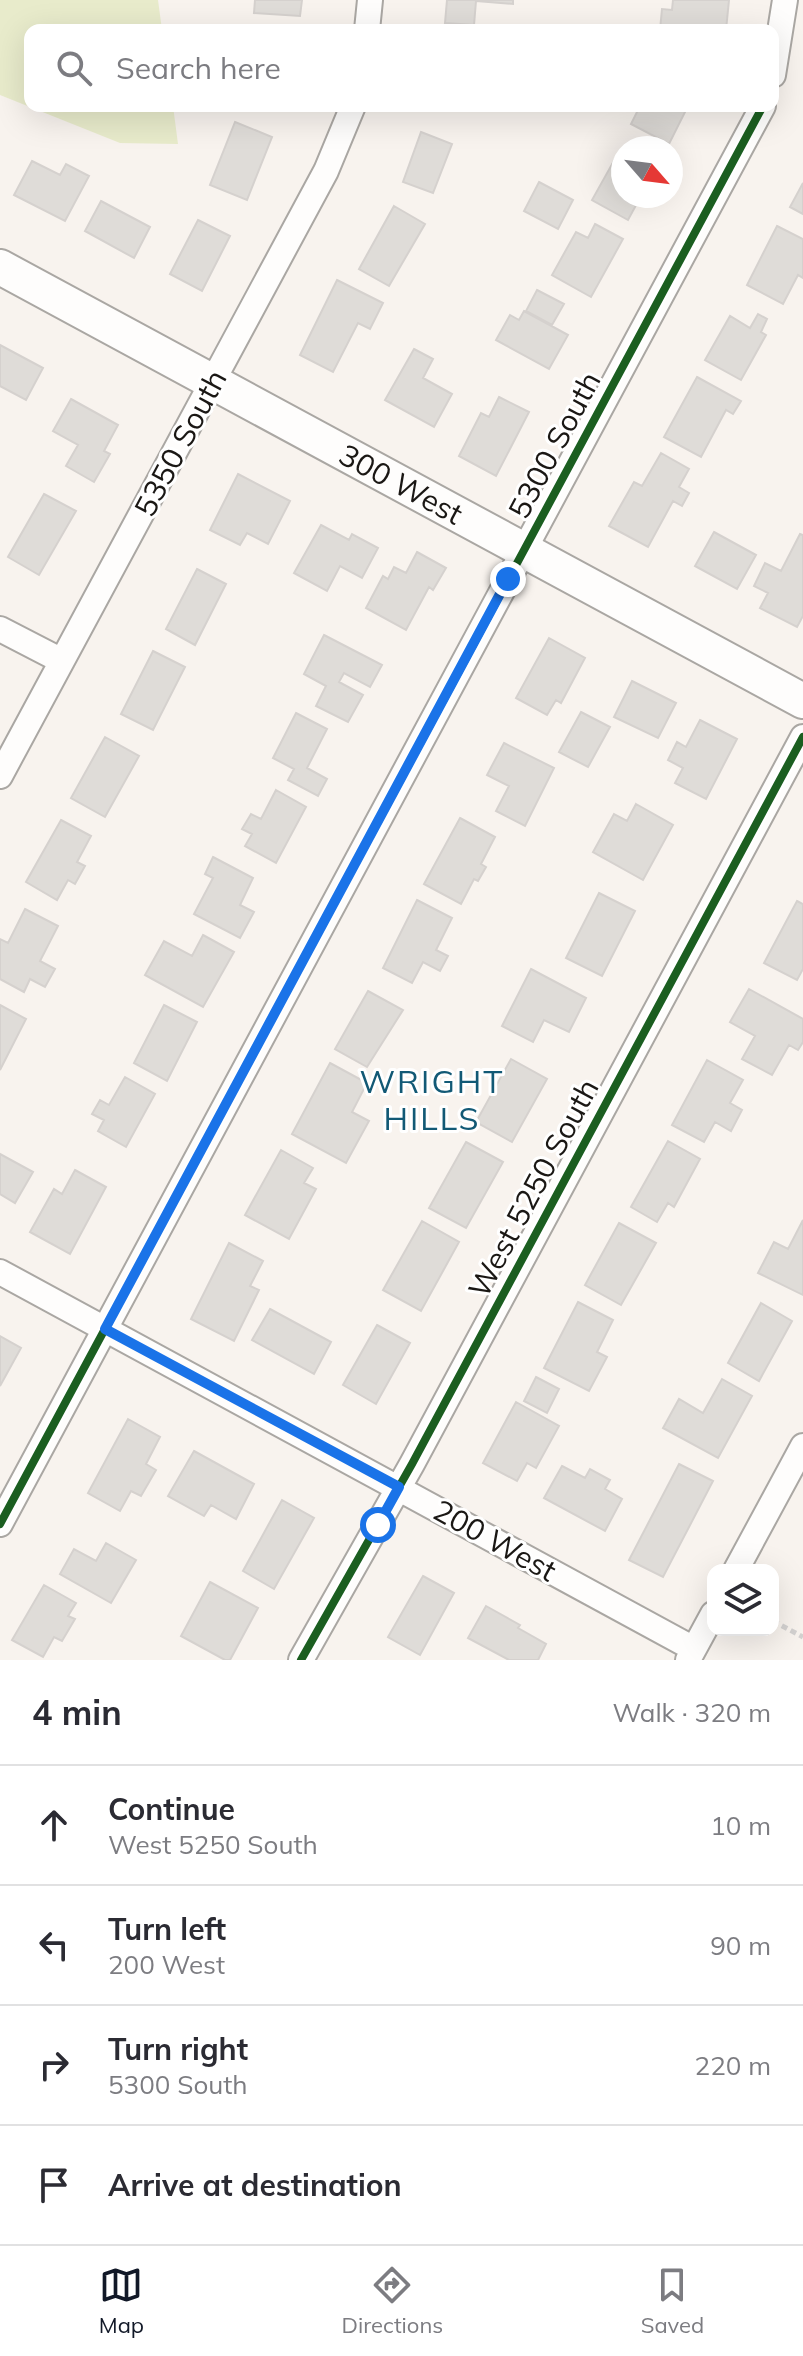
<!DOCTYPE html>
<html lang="en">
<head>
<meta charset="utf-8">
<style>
	:root { --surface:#fff; --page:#f2f2f3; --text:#2b2b33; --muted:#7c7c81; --line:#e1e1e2; --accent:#111827 }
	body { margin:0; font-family:Mulish,sans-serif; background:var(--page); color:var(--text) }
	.controls { position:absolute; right:24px; bottom:24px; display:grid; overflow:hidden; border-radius:16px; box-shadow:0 8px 32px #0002 }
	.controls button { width:72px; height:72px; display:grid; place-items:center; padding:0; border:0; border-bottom:2px solid var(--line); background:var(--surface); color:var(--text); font:40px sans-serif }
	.compass { position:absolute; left:611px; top:136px; width:72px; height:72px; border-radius:50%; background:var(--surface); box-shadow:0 8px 32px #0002; rotate:118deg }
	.stop { position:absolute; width:24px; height:24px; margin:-18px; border:6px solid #1a73e8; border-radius:50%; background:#fff }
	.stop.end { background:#1a73e8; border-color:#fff; box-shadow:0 2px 8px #0008 }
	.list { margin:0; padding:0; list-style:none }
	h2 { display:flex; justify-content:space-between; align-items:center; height:104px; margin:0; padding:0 32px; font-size:34px }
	h2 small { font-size:26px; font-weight:400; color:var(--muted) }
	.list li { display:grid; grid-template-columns:52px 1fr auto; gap:24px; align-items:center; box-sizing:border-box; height:120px; padding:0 32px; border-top:2px solid var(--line) }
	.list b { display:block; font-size:30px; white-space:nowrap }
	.list p { margin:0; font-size:26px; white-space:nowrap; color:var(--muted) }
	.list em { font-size:26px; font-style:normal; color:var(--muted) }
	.icon { flex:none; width:44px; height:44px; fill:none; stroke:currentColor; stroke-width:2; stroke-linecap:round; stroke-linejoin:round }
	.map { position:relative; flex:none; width:803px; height:1660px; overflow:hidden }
	.search { position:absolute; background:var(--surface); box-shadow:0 8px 32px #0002; left:24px; right:24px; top:24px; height:88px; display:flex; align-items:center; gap:20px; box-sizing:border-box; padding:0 28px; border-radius:16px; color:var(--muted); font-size:30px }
	.sheet { height:584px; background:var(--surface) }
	nav { display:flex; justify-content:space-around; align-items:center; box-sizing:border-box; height:112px; border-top:2px solid var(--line); background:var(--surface); font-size:22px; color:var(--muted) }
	nav a { display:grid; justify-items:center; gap:4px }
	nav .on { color:var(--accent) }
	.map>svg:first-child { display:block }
</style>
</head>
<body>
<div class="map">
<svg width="803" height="1660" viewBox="0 0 803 1660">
	<rect width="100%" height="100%" fill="#f8f3ee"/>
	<!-- green -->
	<path fill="#e8ebcb" d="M0 0H158L162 30H30V106H173L178 144 120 143 0 95Z"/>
	<!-- building -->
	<path fill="#dfdcd8" stroke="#d5d1ce" stroke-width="2" d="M255 0H302L300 16 254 13Z
		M447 0H513V4L476 1 474 25 445 23Z
		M673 0H729L726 30H660L662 9 672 10Z
		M640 106H688L669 144 631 124Z
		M235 122 272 137 247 200 210 185Z
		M421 132 452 144 433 193 403 182Z
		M616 157 623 161V196H641L628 220 592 200Z
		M32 161 60 175 66 164 89 176 65 221 14 195Z
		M539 182 573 200 558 229 524 211Z
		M803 183V214L790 207Z
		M101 201 150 227 134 258 85 231Z
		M394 206 425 224 389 286 359 269Z
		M198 220 230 236 202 291 170 274Z
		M595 224 623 239 591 297 552 275 576 232 588 238Z
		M777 226 803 239V278L798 275 783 304 747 285Z
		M337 280 383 303 370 329 358 323 333 372 300 355Z
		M537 290 564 304 552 325 526 311Z
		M524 311 568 335 549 369 496 340 510 315 519 320Z
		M758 314 767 319 761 332 766 335 741 380 705 360 730 316 750 328Z
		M0 345 43 368 26 400 0 386Z
		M414 349 433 359 423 378 452 394 434 427 385 400Z
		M697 377 741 401 733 414 726 410 701 457 664 437Z
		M499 397 529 412 496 476 459 456 481 413 489 417Z
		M71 399 118 425 104 451 110 454 94 482 66 466 78 445 53 431Z
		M661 453 689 469 679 487 689 493 682 506 673 501 648 547 609 526 634 482 642 486Z
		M238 474 290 501 268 544 247 533 240 545 210 530Z
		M44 494 76 511 39 575 8 557Z
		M321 525 349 540 352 534 378 548 362 578 340 566 327 591 294 573Z
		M714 532 756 555 737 589 695 566Z
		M800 534 803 535V616L797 627 760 608 768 593 754 586 765 563 781 571Z
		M417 552 446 568 433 590 429 587 406 630 366 608 383 576 388 579 394 567 406 573Z
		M197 569 226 584 195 645 166 629Z
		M324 635 382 665 370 687 344 673 339 682 363 695 348 722 316 706 326 686 304 674Z
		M549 638 585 658 561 703 556 700 547 715 516 698Z
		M153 651 185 667 153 730 121 714Z
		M632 681 676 703 658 738 614 717Z
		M581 712 610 727 588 767 559 752Z
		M296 713 327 729 307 768 327 779 318 796 288 780 294 769 273 758Z
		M700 720 737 739 706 799 675 783 683 768 668 760 677 742 686 747Z
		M105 737 139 756 105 817 71 798Z
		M504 743 554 768 525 826 496 811 509 786 487 775Z
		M276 790 306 807 276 863 245 846 252 834 242 829 251 814 261 819Z
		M636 804 673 825 643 880 593 852 614 814 627 821Z
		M460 818 495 837 481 864 486 867 478 881 474 879 461 904 424 884Z
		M61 820 91 836 77 862 85 866 75 884 68 880 57 900 26 882Z
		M213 857 253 878 240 905 254 912 240 938 194 914 213 878 205 874Z
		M599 893 635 911 602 976 566 958Z
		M417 900 452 918 436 950 448 956 440 971 423 962 412 983 383 968Z
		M797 901 803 904V969L797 980 764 963Z
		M25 909 58 926 40 961 55 969 45 987 30 979 24 992 0 979V939L8 943Z
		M203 935 234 952 203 1007 145 975 164 941 192 956Z
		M531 969 586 998 569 1032 544 1020 533 1042 502 1026Z
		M749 989 803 1019V1042L798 1050 789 1045 772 1075 742 1059 755 1036 730 1022Z
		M368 991 403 1010 367 1067 335 1049Z
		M0 1005 26 1019 0 1070Z
		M164 1005 197 1022 167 1081 134 1063Z
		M511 1059 547 1079 512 1142 476 1122Z
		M707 1060 743 1080 730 1103 742 1110 731 1131 715 1122 704 1142 672 1125Z
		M330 1063 367 1083 352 1112 369 1121 346 1163 292 1134Z
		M125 1077 155 1094 126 1147 98 1131 104 1120 92 1114 100 1100 109 1105Z
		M668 1141 700 1159 674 1207 668 1203 657 1222 631 1207Z
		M466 1142 503 1162 466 1228 429 1208Z
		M281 1150 313 1168 304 1183 316 1189 289 1239 245 1215Z
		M0 1154 33 1172 15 1203 0 1194Z
		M75 1170 106 1187 70 1254 30 1232 54 1189 62 1194Z
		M803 1220V1295L758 1273 774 1242 788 1249Z
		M422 1221 459 1242 421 1311 383 1290Z
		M619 1223 656 1243 621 1305 585 1285Z
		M229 1243 263 1261 250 1286 259 1290 234 1341 191 1319Z
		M578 1302 613 1320 597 1352 607 1357 589 1391 544 1368Z
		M761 1303 792 1321 759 1381 728 1363Z
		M270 1309 331 1342 314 1374 252 1340Z
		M377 1325 410 1343 376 1404 343 1385Z
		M0 1336 21 1348 0 1386Z
		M536 1377 559 1389 547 1413 524 1401Z
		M722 1379 752 1396 718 1458 663 1428 679 1399 703 1413Z
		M516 1402 559 1426 536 1468 527 1463 517 1481 483 1463Z
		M128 1419 160 1437 146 1464 156 1470 141 1496 131 1491 120 1511 88 1493Z
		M194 1451 254 1484 236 1519 211 1505 204 1516 168 1496Z
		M679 1464 713 1481 663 1577 629 1560Z
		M562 1466 585 1478 590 1469 610 1480 605 1489 622 1499 605 1531 544 1498Z
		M282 1500 314 1518 274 1589 243 1571Z
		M106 1543 136 1560 111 1603 60 1574 74 1549 96 1561Z
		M423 1576 454 1593 420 1655 388 1637Z
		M210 1582 258 1608 230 1660H225L181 1636Z
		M44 1585 76 1603 68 1616 75 1619 62 1641 54 1637 43 1657 12 1640Z
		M486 1606 520 1625 518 1628 546 1644 538 1660H509L468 1638Z"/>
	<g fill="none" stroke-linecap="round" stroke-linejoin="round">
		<defs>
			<path id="street" d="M367 30 370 0
				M773 75 785 0
				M0 629 62 661
				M0 776 326 171 353 106
				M0 1272 694 1649
				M0 1524 763 106
				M736 1570 803 1446
				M301 1660 412 1464 803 737
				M688 1660 713 1614"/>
			<g id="secondary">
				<path id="s1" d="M0 267 803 701"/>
			</g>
		</defs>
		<!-- street casing -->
		<use href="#street" stroke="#aaa7a3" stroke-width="28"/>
		<!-- secondary casing -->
		<use href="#secondary" stroke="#aaa7a3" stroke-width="38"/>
		<!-- path -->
		<path stroke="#d3d1d0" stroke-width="5" stroke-dasharray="6 4" stroke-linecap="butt" d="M773 1621 803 1637"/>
		<!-- street -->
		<use href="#street" stroke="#fefdfc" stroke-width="24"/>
		<!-- secondary -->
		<use href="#secondary" stroke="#fefdfc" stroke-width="34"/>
		<defs>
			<path id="cycleway" d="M0 1524 763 106
				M301 1660 412 1464 803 737"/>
		</defs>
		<!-- cycleway casing -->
		<use href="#cycleway" stroke="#fff" stroke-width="13"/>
		<!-- cycleway -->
		<use href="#cycleway" stroke="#1b5e20" stroke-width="8"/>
	</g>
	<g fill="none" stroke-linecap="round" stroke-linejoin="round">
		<!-- route -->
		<path stroke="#1a73e8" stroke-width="10" d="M378 1525 399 1487 105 1329 508 579"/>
	</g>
	<g text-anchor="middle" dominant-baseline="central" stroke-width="6" stroke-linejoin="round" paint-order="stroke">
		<!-- street labels -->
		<g font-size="30" fill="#1a1714" stroke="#fff">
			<text transform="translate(180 443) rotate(-62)">5350 South</text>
			<text transform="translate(554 445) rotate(-62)">5300 South</text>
			<text stroke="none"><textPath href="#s1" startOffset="456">300 West</textPath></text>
			<text transform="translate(533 1188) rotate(-62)">West 5250 South</text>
			<text transform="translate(495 1540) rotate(29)">200 West</text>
		</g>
		<!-- neighbourhood labels -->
		<g font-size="32" letter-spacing="2" fill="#125975" stroke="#fff">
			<text x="432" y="1081">WRIGHT<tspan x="432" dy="37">HILLS</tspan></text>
		</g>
	</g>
</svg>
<div class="controls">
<button><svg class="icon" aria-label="layers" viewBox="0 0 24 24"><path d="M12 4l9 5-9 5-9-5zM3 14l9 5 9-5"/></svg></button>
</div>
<svg class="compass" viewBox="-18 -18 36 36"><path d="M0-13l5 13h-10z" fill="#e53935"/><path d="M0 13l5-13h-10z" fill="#7c7c81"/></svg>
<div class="stop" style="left:378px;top:1525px"></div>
<div class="stop end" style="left:508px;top:579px"></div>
<div class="search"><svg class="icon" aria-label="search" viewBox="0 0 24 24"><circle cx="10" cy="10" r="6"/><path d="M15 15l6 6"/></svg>Search here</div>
</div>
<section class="sheet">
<h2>4 min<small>Walk · 320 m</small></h2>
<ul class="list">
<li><svg class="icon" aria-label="ahead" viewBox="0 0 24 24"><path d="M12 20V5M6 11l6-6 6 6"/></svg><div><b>Continue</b><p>West 5250 South</p></div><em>10 m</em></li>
<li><svg class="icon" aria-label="left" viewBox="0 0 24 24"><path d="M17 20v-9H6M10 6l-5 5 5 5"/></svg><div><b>Turn left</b><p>200 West</p></div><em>90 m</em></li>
<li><svg class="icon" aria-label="right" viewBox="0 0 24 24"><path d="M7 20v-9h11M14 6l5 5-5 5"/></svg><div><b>Turn right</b><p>5300 South</p></div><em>220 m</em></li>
<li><svg class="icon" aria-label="arrive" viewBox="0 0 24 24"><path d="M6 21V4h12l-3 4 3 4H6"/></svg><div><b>Arrive at destination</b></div></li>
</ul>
</section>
<nav>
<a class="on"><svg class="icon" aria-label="map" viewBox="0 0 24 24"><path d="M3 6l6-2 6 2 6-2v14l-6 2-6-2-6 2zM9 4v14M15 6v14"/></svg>Map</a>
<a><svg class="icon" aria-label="directions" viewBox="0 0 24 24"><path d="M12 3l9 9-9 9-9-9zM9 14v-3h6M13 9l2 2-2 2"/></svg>Directions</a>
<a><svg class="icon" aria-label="saved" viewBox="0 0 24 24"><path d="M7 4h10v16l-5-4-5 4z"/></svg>Saved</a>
</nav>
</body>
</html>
